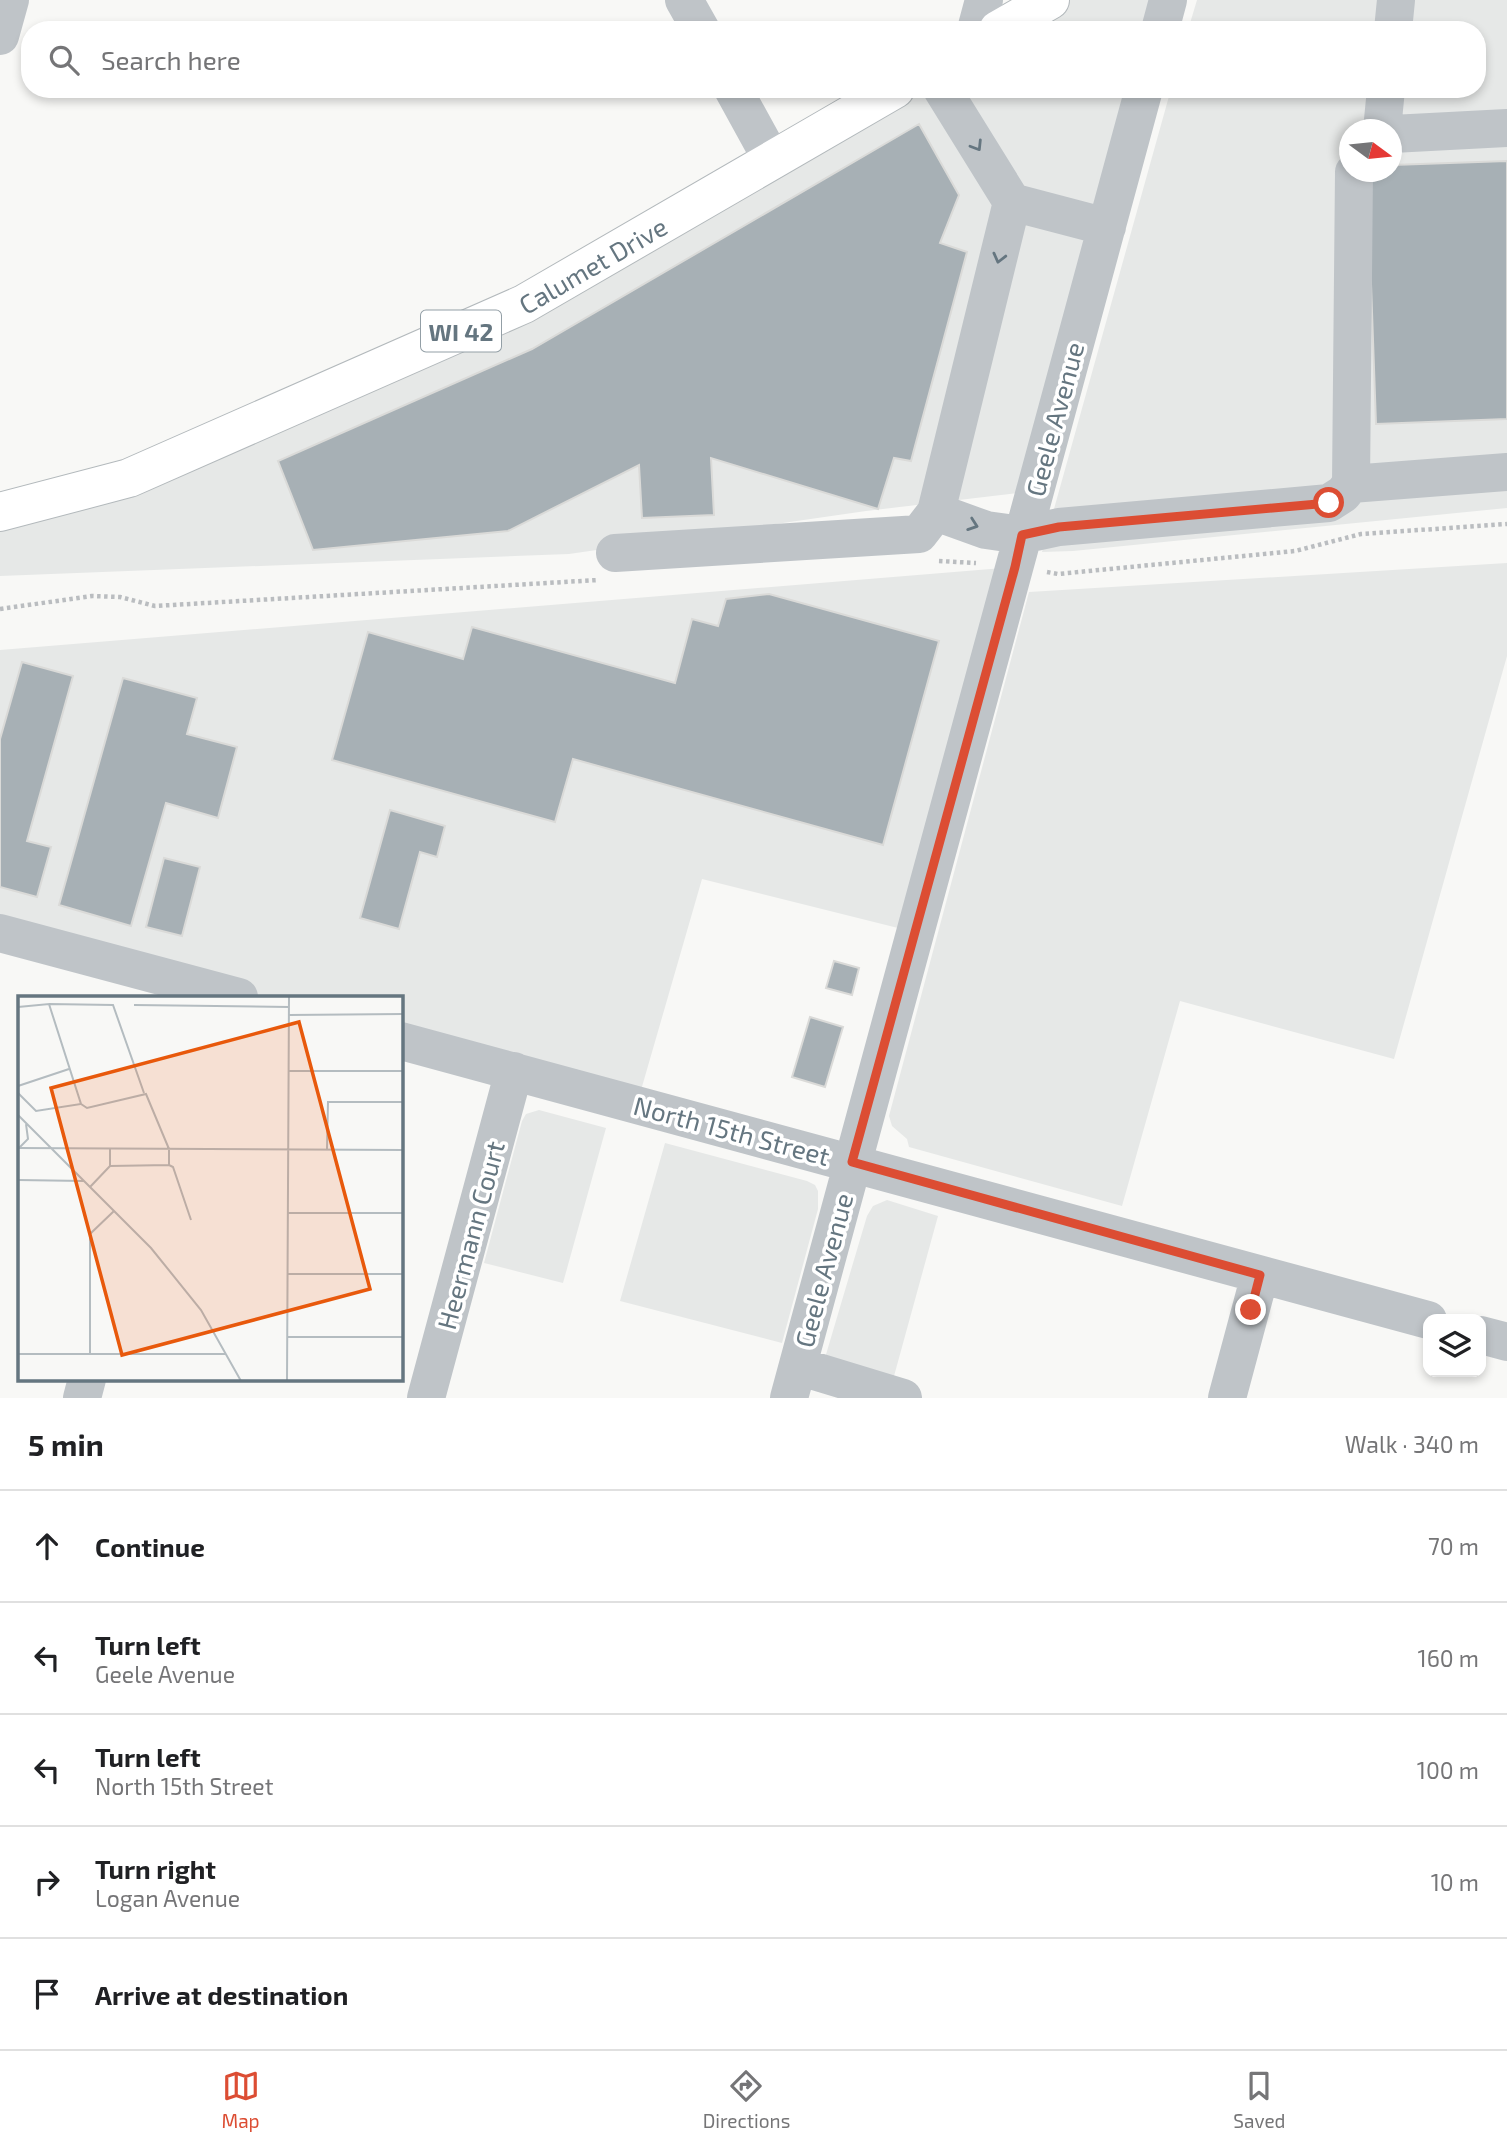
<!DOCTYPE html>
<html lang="en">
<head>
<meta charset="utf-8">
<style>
	:root { --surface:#fff; --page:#f2f2f2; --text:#202124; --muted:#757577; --line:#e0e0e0; --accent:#dc4d33 }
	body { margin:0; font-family:"Exo 2",sans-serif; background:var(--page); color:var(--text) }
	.controls { position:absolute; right:21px; bottom:21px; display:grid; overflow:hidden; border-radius:14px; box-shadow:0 4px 10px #0003 }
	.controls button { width:63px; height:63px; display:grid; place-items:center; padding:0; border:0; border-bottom:2px solid var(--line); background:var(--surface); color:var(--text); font:35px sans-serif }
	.compass { position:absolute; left:1339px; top:119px; width:63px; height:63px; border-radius:50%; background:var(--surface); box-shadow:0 4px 10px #0003; rotate:105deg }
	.stop { position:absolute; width:21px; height:21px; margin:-16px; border:5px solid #dc4d33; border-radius:50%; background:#fff }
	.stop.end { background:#dc4d33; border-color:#fff; box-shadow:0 2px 7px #0008 }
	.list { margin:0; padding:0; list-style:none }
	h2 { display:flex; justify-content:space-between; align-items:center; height:91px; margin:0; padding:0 28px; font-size:30px }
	h2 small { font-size:23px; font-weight:400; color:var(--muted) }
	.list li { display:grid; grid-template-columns:46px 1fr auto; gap:21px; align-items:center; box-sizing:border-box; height:112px; padding:0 28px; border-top:2px solid var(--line) }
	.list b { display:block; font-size:26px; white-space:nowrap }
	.list p { margin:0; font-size:23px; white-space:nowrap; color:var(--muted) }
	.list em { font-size:23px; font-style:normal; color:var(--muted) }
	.icon { flex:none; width:38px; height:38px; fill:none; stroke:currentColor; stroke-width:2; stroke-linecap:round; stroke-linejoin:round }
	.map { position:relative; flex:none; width:1507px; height:1398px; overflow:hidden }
	.search { position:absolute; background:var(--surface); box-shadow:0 4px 10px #0003; left:21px; right:21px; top:21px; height:77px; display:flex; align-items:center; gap:18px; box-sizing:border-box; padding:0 24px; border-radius:28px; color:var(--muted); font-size:26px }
	.sheet { height:651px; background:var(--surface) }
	nav { display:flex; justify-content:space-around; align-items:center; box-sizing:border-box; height:98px; border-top:2px solid var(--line); background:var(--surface); font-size:19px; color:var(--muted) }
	nav a { display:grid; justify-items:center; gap:4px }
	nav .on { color:var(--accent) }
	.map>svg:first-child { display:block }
</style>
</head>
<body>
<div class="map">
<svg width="1507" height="1398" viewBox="0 0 1507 1398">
	<rect width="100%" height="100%" fill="#f8f8f6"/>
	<!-- built -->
	<path fill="#e6e8e7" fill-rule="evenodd" d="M1050 0H1168L1160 30H998Z
		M1197 0H1507V508L1073 551 1042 552 1171 89H1477V30H1188ZM1350 130H1392V172H1350Z
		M895 89H1144L1035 491 866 511 569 554 0 576V512L523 304Z
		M1507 563V656L1394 1059 1180 1001 1122 1206 909 1147 907 1139 892 1126 889 1116 1029 592Z
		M1015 567 914 932 702 879 637 1104 401 1041V997H239L0 930V650Z
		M539 1110 606 1128 563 1283 484 1263 522 1121 526 1114Z
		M665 1143 807 1181 815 1185 818 1191V1209L782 1343 620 1301Z
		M887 1200 938 1216 891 1387 822 1368 867 1216 873 1206Z"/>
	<!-- building -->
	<path fill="#a7b0b5" stroke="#dadad8" stroke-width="2" d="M919 124 959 195 940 243 967 252 911 461 894 458 878 509 711 458 714 515 642 518 639 465 508 531 313 550 278 461 532 349Z
		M1507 161V419L1376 424 1367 172H1392V165Z
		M769 594 939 641 883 845 573 759 555 822 332 760 368 632 463 659 472 627 675 683 692 619 718 626 726 599Z
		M22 662 73 676 27 841 51 847 37 897 0 887V739Z
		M123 678 197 698 187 734 237 747 218 818 166 803 131 926 59 905Z
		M390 810 445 826 437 857 420 852 399 929 360 918Z
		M164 858 200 867 182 936 146 927Z
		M834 961 859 968 852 995 826 988Z
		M810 1017 843 1027 825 1087 792 1077Z"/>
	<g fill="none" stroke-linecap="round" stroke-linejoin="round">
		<defs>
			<g id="major">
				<path d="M998 30 1050 0"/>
				<path id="s1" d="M0 512 129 478 524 304 895 89"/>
			</g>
		</defs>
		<!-- major casing -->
		<use href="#major" stroke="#b3b9bc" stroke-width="40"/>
		<!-- path -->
		<path stroke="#babdc0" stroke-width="4.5" stroke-dasharray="3.5 3.5" stroke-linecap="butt" d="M939 561 976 563
			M1047 572 1058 574 1295 551 1361 534 1507 524
			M0 609 92 596 120 597 155 606 598 580"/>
		<!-- minor -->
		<path stroke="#bfc4c8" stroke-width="38" d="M684 0 701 30
			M976 30 984 0
			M1160 30 1168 0
			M1393 30 1396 0
			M0 36 10 0
			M733 89 772 160
			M942 89 1012 202
			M1382 130 1386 89
			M1392 134 1507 128
			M1107 227 1012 202 936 512 986 530 1022 535 1059 527 1329 503 1343 494 1351 484 1354 172
			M1351 484 1507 472
			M615 553 919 534 936 512
			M0 933 239 997
			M401 1041 1428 1320
			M1481 1335 1507 1342
			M798 1366 903 1398
			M82 1398 87 1379
			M426 1398 514 1071
			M789 1398 1144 89
			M1227 1398 1260 1275"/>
		<!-- major -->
		<use href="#major" stroke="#fff" stroke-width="38"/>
	</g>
	<!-- one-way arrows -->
	<defs><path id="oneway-chevron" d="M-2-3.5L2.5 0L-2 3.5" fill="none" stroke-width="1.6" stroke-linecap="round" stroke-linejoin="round" transform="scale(1.75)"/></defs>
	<g stroke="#657680">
		<use href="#oneway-chevron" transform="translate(977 146) rotate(58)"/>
		<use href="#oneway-chevron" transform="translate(999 258) rotate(104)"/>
		<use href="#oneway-chevron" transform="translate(973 525) rotate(19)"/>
	</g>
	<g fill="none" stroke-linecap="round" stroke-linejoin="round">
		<!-- route -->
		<path stroke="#dc4d33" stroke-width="9" d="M1251 1310 1260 1275 852 1162 1015 567 1022 535 1059 527 1329 503"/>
	</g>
	<g text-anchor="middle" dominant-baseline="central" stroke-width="7" stroke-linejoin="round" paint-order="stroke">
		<!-- shield labels -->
		<rect fill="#fff" stroke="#939fa6" stroke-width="2" x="421" y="310.5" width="80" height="41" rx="5"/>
		<g font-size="24" font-weight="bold" fill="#657680">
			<text x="461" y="331">WI 42</text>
		</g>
		<!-- street labels -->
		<g font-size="26" fill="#657680" stroke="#fff">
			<text stroke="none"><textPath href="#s1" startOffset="644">Calumet Drive</textPath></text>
			<text transform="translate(1054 419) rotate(-75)">Geele Avenue</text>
			<text transform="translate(732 1130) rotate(15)">North 15th Street</text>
			<text transform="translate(470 1235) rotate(-75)">Heermann Court</text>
			<text transform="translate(823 1270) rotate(-75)">Geele Avenue</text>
		</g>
	</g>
	<!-- overview -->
	<g transform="translate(18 996)">
		<rect width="385" height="385" fill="#f8f8f6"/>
		<path fill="none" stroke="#b4bcc0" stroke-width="2" d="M31 8 95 9 126 97M116 9 271 11M0 11 31 8 63 108 18 115 0 97M271 19 385 18M271 75H385M0 90 51 73M63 108 69 112 128 98 151 153V169L92 170V152M0 119 133 252 183 314 223 385M0 152 385 154M1 152 10 143 8 128M309 153 310 106H385M151 169 155 171 173 224M0 184 66 185M72 191 92 170M270 217H385M270 278H385M270 341H385M0 358H208M72 358V238L96 215M269 385 271 0"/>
		<path fill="#e8590c" fill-opacity="0.15" stroke="#e8590c" stroke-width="3.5" d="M281 26 352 293 104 359 33 92Z"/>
		<rect width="385" height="385" fill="none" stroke="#657680" stroke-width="3.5"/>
	</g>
</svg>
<div class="controls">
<button><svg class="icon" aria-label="layers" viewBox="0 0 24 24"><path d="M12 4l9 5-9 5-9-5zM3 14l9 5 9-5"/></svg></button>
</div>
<svg class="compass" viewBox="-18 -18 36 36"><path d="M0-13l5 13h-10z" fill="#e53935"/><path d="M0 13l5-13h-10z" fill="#757577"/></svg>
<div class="stop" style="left:1329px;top:503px"></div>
<div class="stop end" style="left:1251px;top:1310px"></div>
<div class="search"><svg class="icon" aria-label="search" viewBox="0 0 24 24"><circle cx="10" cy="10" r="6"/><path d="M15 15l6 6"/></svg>Search here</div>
</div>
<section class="sheet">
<h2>5 min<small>Walk · 340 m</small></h2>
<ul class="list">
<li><svg class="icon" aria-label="ahead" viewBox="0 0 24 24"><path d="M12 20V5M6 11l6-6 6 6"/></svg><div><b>Continue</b></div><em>70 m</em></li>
<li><svg class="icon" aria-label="left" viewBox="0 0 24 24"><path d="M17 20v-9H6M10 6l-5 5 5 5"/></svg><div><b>Turn left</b><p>Geele Avenue</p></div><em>160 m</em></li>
<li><svg class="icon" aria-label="left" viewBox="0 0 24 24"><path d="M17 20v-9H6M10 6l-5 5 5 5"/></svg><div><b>Turn left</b><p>North 15th Street</p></div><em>100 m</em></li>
<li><svg class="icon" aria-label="right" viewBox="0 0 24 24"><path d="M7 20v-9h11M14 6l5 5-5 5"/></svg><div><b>Turn right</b><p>Logan Avenue</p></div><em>10 m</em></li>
<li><svg class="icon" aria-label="arrive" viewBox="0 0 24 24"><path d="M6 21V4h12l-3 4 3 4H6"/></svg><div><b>Arrive at destination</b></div></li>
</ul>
</section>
<nav>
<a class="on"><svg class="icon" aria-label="map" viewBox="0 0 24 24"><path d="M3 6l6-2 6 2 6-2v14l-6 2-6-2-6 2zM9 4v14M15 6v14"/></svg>Map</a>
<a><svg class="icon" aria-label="directions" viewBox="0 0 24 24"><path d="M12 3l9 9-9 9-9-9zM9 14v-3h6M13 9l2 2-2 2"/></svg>Directions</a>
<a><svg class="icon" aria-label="saved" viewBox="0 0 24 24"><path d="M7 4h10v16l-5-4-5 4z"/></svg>Saved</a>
</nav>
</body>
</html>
